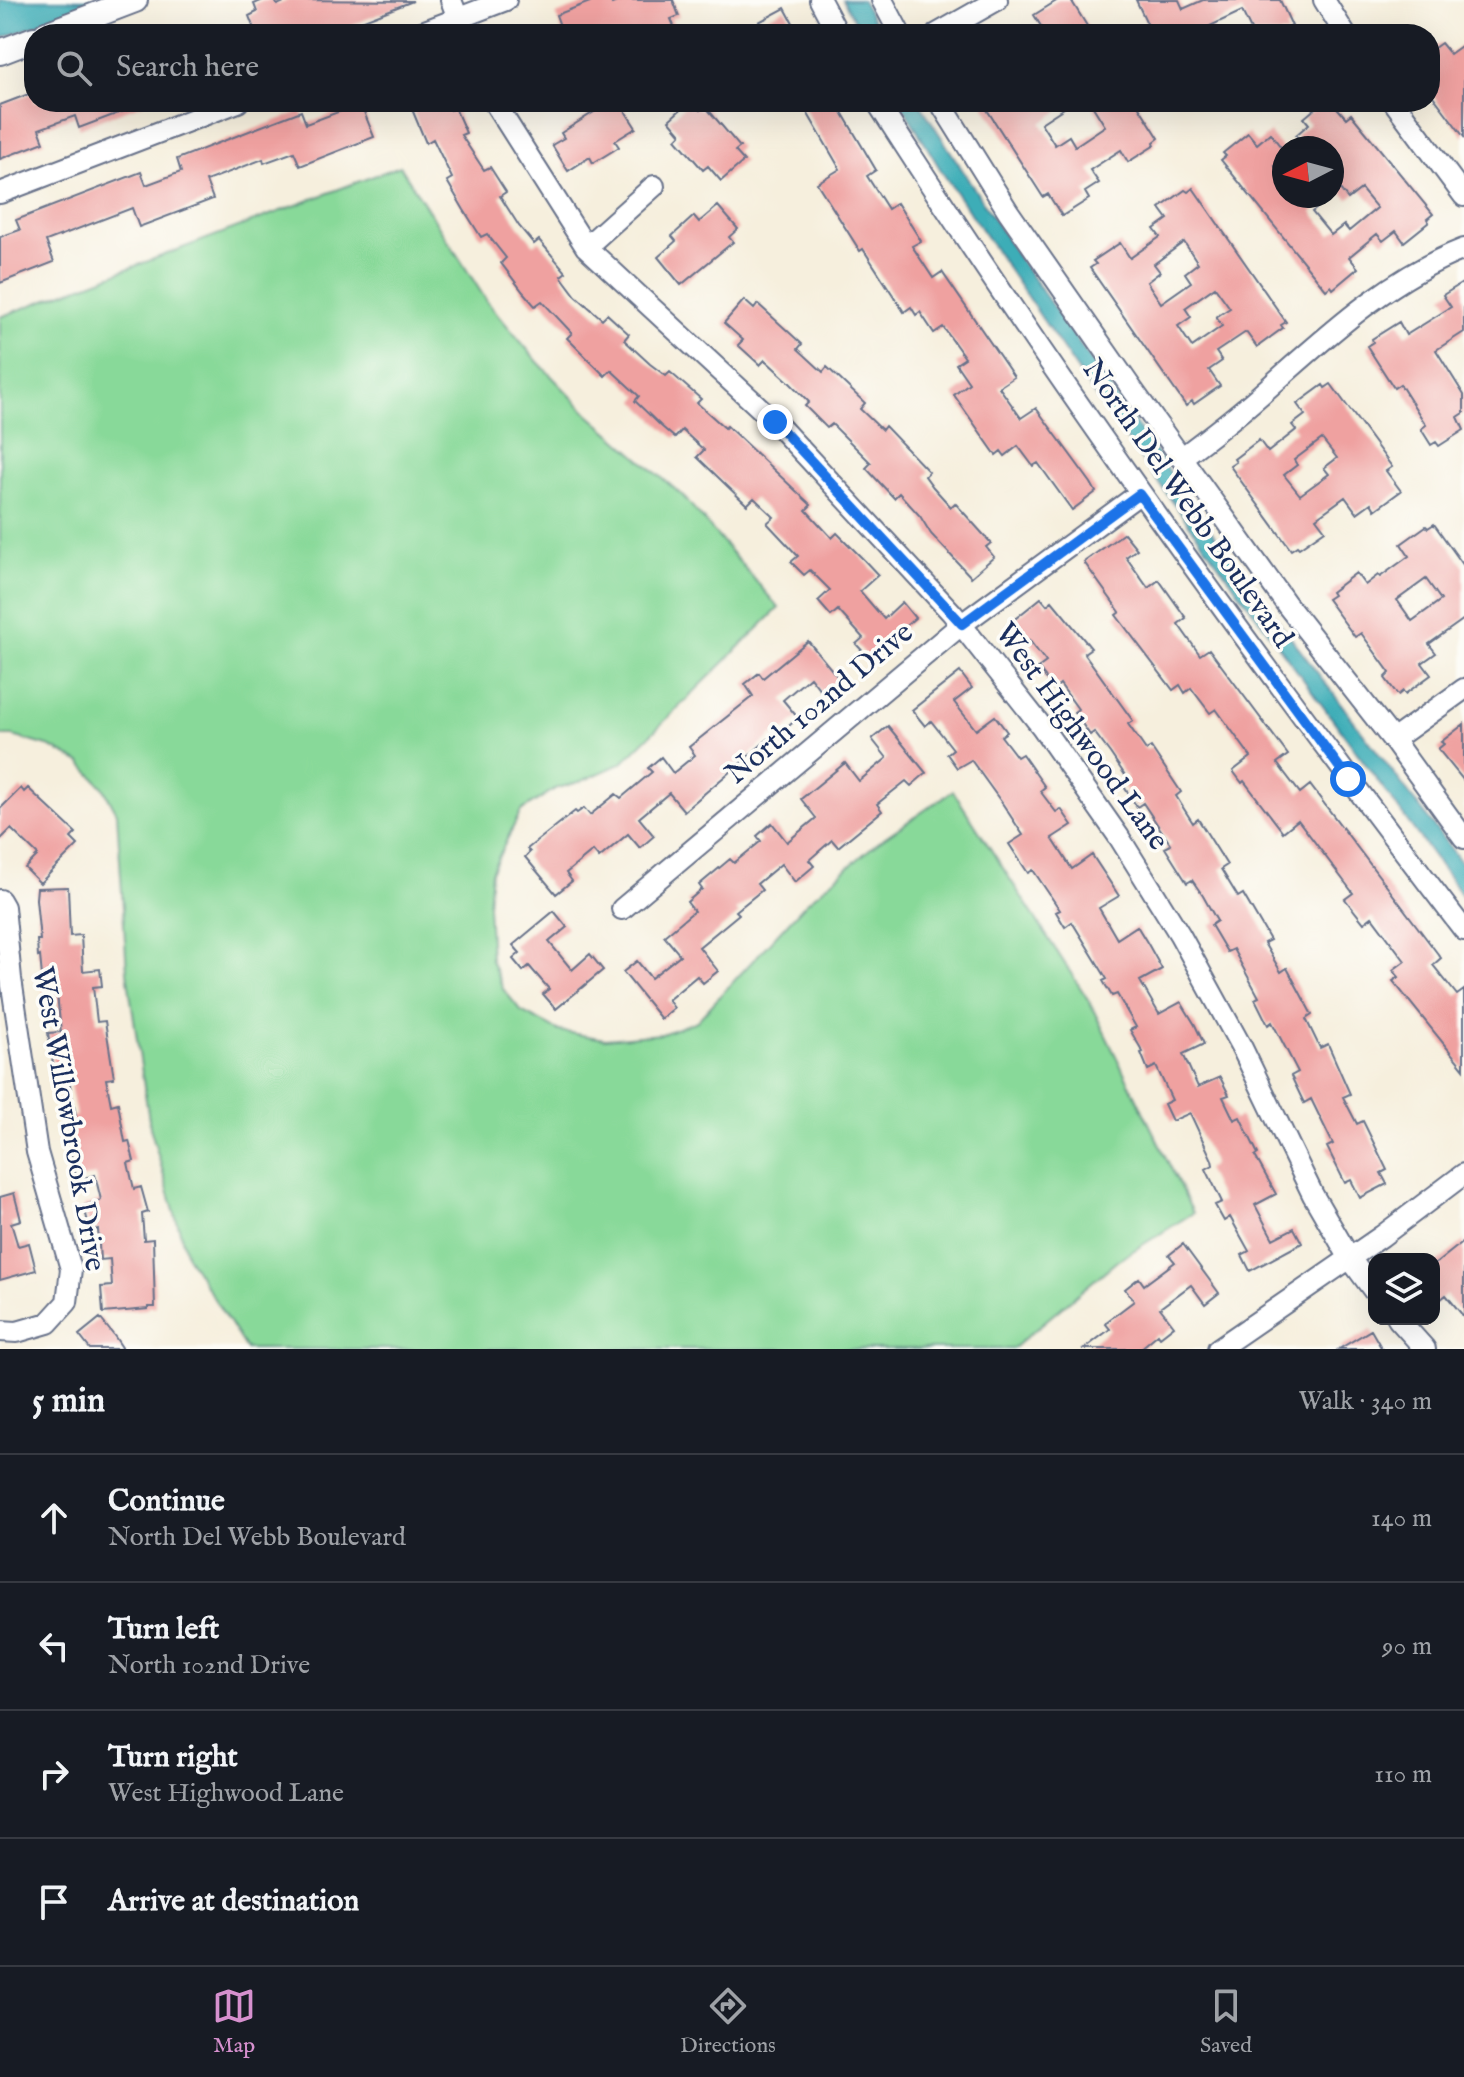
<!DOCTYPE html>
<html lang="en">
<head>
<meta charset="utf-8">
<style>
	:root { --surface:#171b24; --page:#242831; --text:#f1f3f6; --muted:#9ea1a6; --line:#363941; --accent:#d690ce }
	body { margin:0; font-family:"IM FELL English",serif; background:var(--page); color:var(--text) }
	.controls { position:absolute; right:24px; bottom:24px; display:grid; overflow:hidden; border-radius:16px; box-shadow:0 8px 32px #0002 }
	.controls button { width:72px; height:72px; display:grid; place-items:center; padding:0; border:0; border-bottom:2px solid var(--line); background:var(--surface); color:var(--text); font:40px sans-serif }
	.compass { position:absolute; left:1272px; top:136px; width:72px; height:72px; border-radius:50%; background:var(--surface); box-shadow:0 8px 32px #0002; rotate:264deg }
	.stop { position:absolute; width:24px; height:24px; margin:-18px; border:6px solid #1a73e8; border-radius:50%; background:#fff }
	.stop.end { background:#1a73e8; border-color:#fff; box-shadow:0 2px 8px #0008 }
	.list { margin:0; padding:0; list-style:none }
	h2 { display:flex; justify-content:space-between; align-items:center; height:104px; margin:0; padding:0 32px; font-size:34px }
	h2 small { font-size:26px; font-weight:400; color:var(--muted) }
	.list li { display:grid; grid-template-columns:52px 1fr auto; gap:24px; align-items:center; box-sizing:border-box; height:128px; padding:0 32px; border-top:2px solid var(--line) }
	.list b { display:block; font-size:30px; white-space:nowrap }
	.list p { margin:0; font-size:26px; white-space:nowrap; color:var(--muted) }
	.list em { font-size:26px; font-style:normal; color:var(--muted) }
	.icon { flex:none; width:44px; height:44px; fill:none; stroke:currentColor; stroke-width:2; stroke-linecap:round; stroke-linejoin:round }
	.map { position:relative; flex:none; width:1464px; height:1349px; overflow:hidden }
	.search { position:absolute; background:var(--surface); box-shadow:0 8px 32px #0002; left:24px; right:24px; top:24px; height:88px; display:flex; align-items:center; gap:20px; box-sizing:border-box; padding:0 28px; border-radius:32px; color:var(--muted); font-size:30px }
	.sheet { height:616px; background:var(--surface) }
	nav { display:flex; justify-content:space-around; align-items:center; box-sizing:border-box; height:112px; border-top:2px solid var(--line); background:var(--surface); font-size:22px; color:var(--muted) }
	nav a { display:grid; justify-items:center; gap:4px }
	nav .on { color:var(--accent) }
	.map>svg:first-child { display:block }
</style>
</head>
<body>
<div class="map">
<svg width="1464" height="1349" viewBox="0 0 1464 1349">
	<rect width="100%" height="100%" fill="#fdfcf7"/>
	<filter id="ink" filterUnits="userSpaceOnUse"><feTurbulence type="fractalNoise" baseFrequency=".0125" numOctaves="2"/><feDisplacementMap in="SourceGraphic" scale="16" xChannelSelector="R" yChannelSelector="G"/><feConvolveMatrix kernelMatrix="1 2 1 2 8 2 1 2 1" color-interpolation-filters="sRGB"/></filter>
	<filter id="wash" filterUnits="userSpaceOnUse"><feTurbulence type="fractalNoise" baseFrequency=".006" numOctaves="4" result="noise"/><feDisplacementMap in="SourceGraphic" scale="32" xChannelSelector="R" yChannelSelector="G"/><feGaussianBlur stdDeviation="1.8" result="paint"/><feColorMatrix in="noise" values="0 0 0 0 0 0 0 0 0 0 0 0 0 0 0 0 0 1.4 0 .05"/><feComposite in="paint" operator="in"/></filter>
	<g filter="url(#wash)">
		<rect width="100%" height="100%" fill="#f6efdd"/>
		<!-- green -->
		<path fill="#88d999" stroke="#52847c" stroke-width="2" d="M400 166 488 303 538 362 589 415 683 496 779 608 622 763 582 781 555 789 521 811 491 872 488 905 491 960 503 989 521 1011 559 1031 605 1039 662 1034 697 1021 806 903 878 842 953 791 1089 1001 1193 1213 1117 1261 1012 1349H246L187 1256 150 1127 127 972 117 813 103 787 81 763 51 747 13 736H0V317Z"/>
		<!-- water -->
		<path fill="#3cadb7" stroke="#2c6e8a" stroke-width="2" d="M0 0H103L0 39Z
			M843 0H862L881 34H862Z
			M900 102H919L1018 257 1229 556 1464 866V898L1097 399 942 172Z"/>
		<g id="blocks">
			<!-- building -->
			<path fill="#efa1a0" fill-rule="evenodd" d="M263 0H275L277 5 289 0 413 1 328 34H319L317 27 298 34H256L249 16 257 12 254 4Z
				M595 0H610L612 4 622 0H673L679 16 671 19 674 26 653 34H563L556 15Z
				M1058 0H1071L1092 34H1046L1034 15Z
				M1136 0H1179L1183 9 1203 0H1280L1292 26 1286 29 1288 34H1253L1242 11 1210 26 1213 34H1152Z
				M785 8 799 34H765L759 22Z
				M1441 43 1450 54 1464 44V137L1430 92V51Z
				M34 92V102L145 103 79 128 75 116 39 129 44 142 0 159V105Z
				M338 102H360L374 137 300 166 294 152 264 163 263 159 206 181 213 199 139 227 132 208 46 241 54 262 0 283V237L20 230 16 220 141 172 146 185 181 172 177 159 301 111 306 124 341 111Z
				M409 102H446L450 110 455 108 466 133 461 135 484 170 490 167 506 192 500 196 519 226 534 244 539 240 566 272 561 276 576 296 602 319 607 314 629 334 624 340 650 364 666 376 670 372 701 399 697 403 725 428 727 426 811 505 806 510 832 538 837 533 864 560 878 575 860 591 884 619 902 602 915 618 869 658 856 644 863 638 838 610 831 616 818 601 830 590 810 570 804 575 791 562 798 556 767 523 774 517 754 498 747 505 697 457 704 450 682 430 675 438 661 426 635 401 639 396 611 370 605 376 567 338 572 333 542 301 535 306 523 292 501 263 506 258 487 234 481 237 464 210 447 181 452 178 433 139 426 143Z
				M689 102H694L700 110 705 106 740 147 735 151 744 161 721 181 708 166 703 170 676 139 681 134 669 120Z
				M801 102H836L876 170 867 176 888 209 897 203 921 241 912 246 933 278 942 272 1014 377 999 387 1021 418 1036 408 1091 483 1096 492 1072 510 1038 463 1033 466 1018 446 1005 456 1001 451 996 455 954 395 969 383 956 364 965 358 943 327 934 333 920 312 916 315 911 307 904 312 863 249 860 251 817 183 840 169Z
				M982 102H1073L1041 123 1055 145 1069 136 1075 146 1105 126 1090 102H1136L1159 138 1154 142 1155 145 1128 162 1121 150 1090 170 1099 183 1085 192 1089 199 1062 216 1048 194 1043 197Z
				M1323 102H1332L1346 118 1351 114 1433 214 1427 219 1429 222 1404 242 1396 231 1383 241 1377 234 1349 257 1358 268 1333 289 1331 286 1326 290 1221 160 1226 156 1223 153 1248 133 1257 144 1270 133 1284 151V159L1275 166 1284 177V196H1332L1312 212 1331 235 1344 225 1349 231 1377 208 1361 189 1348 199 1332 179V176L1343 166 1332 152V148H1307L1296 135 1309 124 1304 118Z
				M620 103 636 128 615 141 619 147 593 163 590 157 568 171 552 145 564 138 561 133 605 105 608 110Z
				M1193 188 1286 322 1281 325 1283 328 1257 347 1246 332 1216 352 1222 361 1209 370 1220 386 1194 404 1192 401 1186 406 1090 268 1096 264 1093 261 1120 243 1130 258 1160 237 1154 229 1168 219 1160 208 1185 190 1188 192ZM1184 242 1198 263 1185 273 1191 282 1161 303 1147 282 1160 272 1154 264ZM1215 287 1230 308 1216 317 1222 326 1192 347 1178 326 1191 317 1185 308Z
				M718 206 738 229 729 237 733 242 681 285 658 257 676 241 672 236 694 216 699 222Z
				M1464 282V332L1436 350 1464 395V413L1458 417 1464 430 1439 446 1436 442 1431 445 1421 429 1426 425 1400 384 1394 388 1367 346 1373 342 1372 339 1399 322 1406 335 1451 307 1443 295Z
				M744 300 754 309 758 304 802 344 798 349 823 372 827 367 865 403 860 409 882 430 885 426 929 472 925 476 933 487 951 507 955 503 991 543 986 547 994 557 971 577 931 534 920 516 899 493 894 498 866 468 871 463 832 424 827 428 805 406 809 402 788 381 765 360 760 365 738 345 743 340 724 323Z
				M1331 384 1392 467 1386 471 1401 491 1375 510 1371 503 1357 513 1345 497 1316 518 1325 530 1299 548 1297 546 1291 550 1230 466 1236 462 1234 459 1259 440 1268 452 1296 430 1292 425 1305 415 1297 404 1323 385 1325 388ZM1322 439 1337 458 1324 468 1329 474 1300 495 1284 475 1297 465 1294 460Z
				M1434 524 1464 566V619L1429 644 1436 653 1422 663 1431 675 1405 694 1403 691 1398 695 1385 678 1390 673 1361 633 1355 637 1327 599 1333 595 1331 592 1356 573 1365 585 1378 575 1380 577 1409 556 1401 544 1426 526 1428 528ZM1426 579 1441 600 1412 621 1397 600Z
				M1124 533 1137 549 1126 557 1148 588 1159 580 1186 618 1178 624 1200 655 1209 649 1288 755 1277 763 1300 793 1310 785 1441 958 1433 965 1457 995 1464 990V1069L1393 981 1399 977 1393 970 1405 961 1372 917 1364 923 1345 899 1353 893 1298 820 1283 832 1244 781 1242 783 1233 771 1251 757 1216 709 1210 713 1191 688 1185 693 1180 685 1173 690 1116 615 1120 612 1084 562Z
				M1041 598 1047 605 1052 601 1091 648 1084 653 1133 721 1128 724 1146 750 1151 747 1181 792 1176 796 1184 809 1193 823 1198 819 1227 865 1221 869 1238 897 1243 894 1270 940 1264 943 1281 972 1287 968 1312 1015 1306 1019 1320 1048 1328 1044 1350 1094 1343 1097 1357 1124 1363 1121 1387 1170 1381 1173 1387 1184 1360 1198 1351 1180 1345 1183 1327 1147 1333 1144 1311 1099 1304 1103 1291 1076 1298 1072 1284 1045 1272 1022 1268 1025 1255 999 1259 997 1233 949 1227 952 1211 925 1217 921 1203 896 1192 880 1187 883 1165 848 1171 845 1143 803 1137 807 1121 782 1127 778 1110 753 1094 732 1090 735 1074 712 1078 709 1060 684 1054 689 1038 668 1046 662 1029 640 1021 646 1006 626Z
				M808 641 842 682 825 696 810 677 783 700 798 718 782 732 780 729 684 811 669 793 639 818 654 836 640 848 628 834 599 858 593 851 566 873 572 881 556 894 525 857 530 852 527 849 575 811 577 813 584 808 590 815 616 794 621 798 652 772 648 768 661 757 673 773 695 755 689 747 753 696 745 684 759 673 763 678Z
				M960 672 972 688 954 702 976 730 995 716 1007 732 1001 736 1017 757 1022 754 1045 787 1040 791 1056 812 1061 809 1072 825 1052 838 1072 869 1092 855 1119 896 1099 908 1117 939 1137 926 1148 944 1162 969 1140 981 1159 1014 1181 1002 1195 1025 1204 1044 1183 1054 1198 1087 1220 1077 1229 1095 1223 1097 1234 1120 1240 1117 1258 1154 1255 1156 1276 1194 1255 1205 1273 1239 1294 1228 1302 1243 1250 1271 1242 1255 1249 1251 1230 1217 1224 1221 1215 1205 1222 1202 1206 1169 1213 1165 1212 1160 1190 1113 1172 1121 1164 1104 1172 1100 1156 1066 1148 1070 1141 1053 1143 1052 1130 1030 1136 1027 1117 994 1112 996 1103 981 1107 979 1072 922 1065 927 1056 912 1060 910 1033 870 1028 873 1009 844 1023 835 1002 803 971 760 957 768 947 754 953 749 931 721 925 726 912 710Z
				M1464 724V781L1438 749 1444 744 1441 742Z
				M888 726 926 773 911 786 906 781 877 804 882 811 838 847 832 840 809 860 814 866 795 882 781 864 757 884 762 890 736 911 739 914 699 947 718 971 703 983 697 976 668 1000 674 1008 661 1019 623 972 637 961 651 978 680 955 664 936 694 911 687 902 702 889 699 885 730 859 734 863 761 841 757 836 772 823 787 842 816 818 801 799 845 763 859 781 887 758 872 739Z
				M21 788 24 792 28 788 76 833 71 838 78 845 40 883 25 868 38 855 11 829 0 840V809Z
				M68 887 70 936 81 935 83 971 100 969 102 986 93 987 97 1022 105 1021 114 1078 106 1079 111 1105 118 1103 125 1142 129 1141 134 1161 128 1163 134 1189 141 1187 148 1212 142 1214 144 1240 153 1239 155 1307H148V1309L103 1313 101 1287 112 1286 110 1259 100 1260 98 1229 90 1231 84 1206 101 1200 95 1175 77 1180 63 1119 76 1116 69 1080 56 1082 48 1033 61 1032 57 994 44 996 40 956 38 957 37 940H40L36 899 37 888Z
				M554 911 567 927 549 942 572 970 590 954 603 970 556 1009 543 994 549 989 529 966 523 971 513 959 520 953 513 945Z
				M14 1193 21 1220 11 1223 18 1246 29 1243 36 1270 0 1280V1197Z
				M1464 1241V1317L1446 1295 1434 1305V1265Z
				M1183 1244 1219 1293 1205 1304 1191 1285 1160 1308 1174 1326 1160 1337 1158 1334 1140 1349H1084L1110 1329 1105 1323 1134 1301 1125 1289 1139 1278 1144 1285 1175 1262 1169 1255Z
				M100 1318 115 1337 123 1349H90L79 1335Z
				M1371 1330 1382 1349H1339Z"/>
		</g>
	</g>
	<g filter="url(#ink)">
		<use href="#blocks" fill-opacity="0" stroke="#68728a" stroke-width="2"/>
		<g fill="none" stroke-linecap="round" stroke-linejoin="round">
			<defs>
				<path id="minor" d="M451 0 464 34
					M820 0 838 34
					M882 0 900 34
					M1324 0 1345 34
					M417 34 506 0
					M937 34 997 0
					M494 102 586 247 775 422 952 613 1042 727 1119 837 1180 935 1242 1048 1313 1195 1349 1257 1374 1291
					M877 102C1059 387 1258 661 1464 930
					M940 102 1008 211 1130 386 1287 605 1393 740 1464 838
					M1394 102 1464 196
					M0 193 238 102
					M586 247 654 186
					M1181 458C1208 438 1234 418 1259 396 1322 341 1384 280 1464 249
					M1393 740 1464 689
					M0 900 4 907 11 979 37 1152 71 1269 67 1302 48 1323 17 1332 0 1331
					M622 909 962 624 1139 494
					M1398 1319 1425 1349
					M1218 1349 1382 1236 1464 1174"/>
				<path id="major" d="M46 34 135 0
					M0 52 34 39"/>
			</defs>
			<!-- minor casing -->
			<use href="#minor" stroke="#68728a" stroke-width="24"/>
			<!-- major casing -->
			<use href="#major" stroke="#68728a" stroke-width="28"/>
			<!-- minor -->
			<use href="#minor" stroke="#fff" stroke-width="20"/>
			<!-- major -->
			<use href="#major" stroke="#fff" stroke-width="24"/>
		</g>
	</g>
	<g fill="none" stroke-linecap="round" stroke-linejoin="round" filter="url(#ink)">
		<!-- route -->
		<path stroke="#1a73e8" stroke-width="10" d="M775 422 962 624 1139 494 1348 779"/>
	</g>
	<g text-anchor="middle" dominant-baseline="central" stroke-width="7" stroke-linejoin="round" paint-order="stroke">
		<!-- street labels -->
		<g font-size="30" fill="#1b2f5e" stroke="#fdfcf7">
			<text transform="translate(1187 504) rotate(55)">North Del Webb Boulevard</text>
			<text transform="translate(820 704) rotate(-40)">North 102nd Drive</text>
			<text transform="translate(1081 737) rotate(54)">West Highwood Lane</text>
			<text transform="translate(68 1119) rotate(80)">West Willowbrook Drive</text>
		</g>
	</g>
</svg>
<div class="controls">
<button><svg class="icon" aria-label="layers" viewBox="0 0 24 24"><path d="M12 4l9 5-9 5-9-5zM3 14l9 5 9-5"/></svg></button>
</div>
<svg class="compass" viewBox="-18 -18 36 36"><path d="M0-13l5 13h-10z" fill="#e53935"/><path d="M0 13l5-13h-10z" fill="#9ea1a6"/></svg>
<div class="stop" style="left:1348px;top:779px"></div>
<div class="stop end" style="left:775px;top:422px"></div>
<div class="search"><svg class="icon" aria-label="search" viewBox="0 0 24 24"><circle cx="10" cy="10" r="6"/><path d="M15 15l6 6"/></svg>Search here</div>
</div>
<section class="sheet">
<h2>5 min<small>Walk · 340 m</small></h2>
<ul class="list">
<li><svg class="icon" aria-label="ahead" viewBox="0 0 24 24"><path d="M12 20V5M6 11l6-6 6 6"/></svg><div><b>Continue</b><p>North Del Webb Boulevard</p></div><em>140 m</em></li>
<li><svg class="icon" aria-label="left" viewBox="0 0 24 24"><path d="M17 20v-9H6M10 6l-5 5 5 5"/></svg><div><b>Turn left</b><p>North 102nd Drive</p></div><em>90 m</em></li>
<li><svg class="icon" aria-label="right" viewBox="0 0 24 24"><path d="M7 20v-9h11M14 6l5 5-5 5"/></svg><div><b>Turn right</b><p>West Highwood Lane</p></div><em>110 m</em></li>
<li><svg class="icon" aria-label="arrive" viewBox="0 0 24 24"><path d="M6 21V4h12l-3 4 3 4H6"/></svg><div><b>Arrive at destination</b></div></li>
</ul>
</section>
<nav>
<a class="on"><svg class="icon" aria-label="map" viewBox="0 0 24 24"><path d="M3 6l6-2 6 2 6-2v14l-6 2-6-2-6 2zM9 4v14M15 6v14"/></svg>Map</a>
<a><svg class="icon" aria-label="directions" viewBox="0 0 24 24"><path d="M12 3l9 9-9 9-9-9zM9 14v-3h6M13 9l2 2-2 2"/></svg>Directions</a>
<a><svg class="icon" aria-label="saved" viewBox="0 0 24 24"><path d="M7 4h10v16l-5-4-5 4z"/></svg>Saved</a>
</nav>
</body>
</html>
